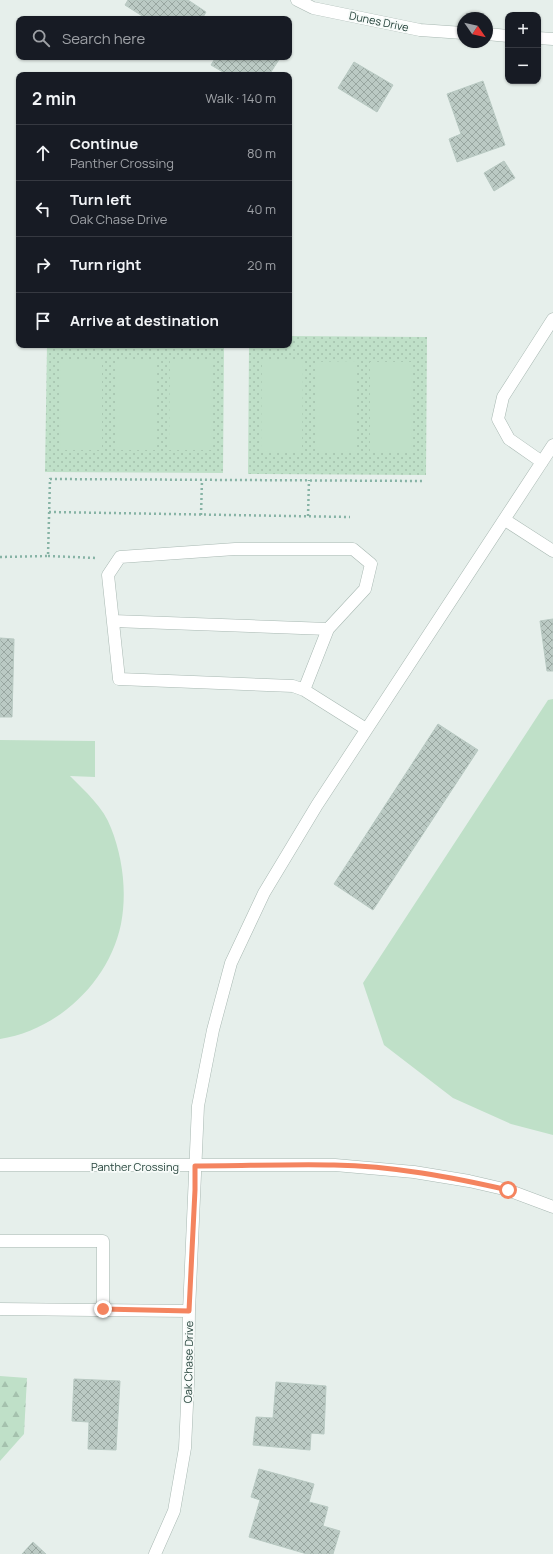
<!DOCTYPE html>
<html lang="en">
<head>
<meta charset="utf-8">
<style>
	:root { --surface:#171b24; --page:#242831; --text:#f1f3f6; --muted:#9ea1a6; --line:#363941 }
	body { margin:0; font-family:Manrope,sans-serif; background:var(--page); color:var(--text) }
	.controls { position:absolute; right:12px; top:12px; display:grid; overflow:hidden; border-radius:8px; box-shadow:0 1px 3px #0004 }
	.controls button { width:36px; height:36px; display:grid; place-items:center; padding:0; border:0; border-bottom:1px solid var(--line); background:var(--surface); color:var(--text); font:20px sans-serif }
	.compass { position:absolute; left:457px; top:12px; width:36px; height:36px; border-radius:50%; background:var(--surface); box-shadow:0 1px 3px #0004; rotate:124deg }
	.stop { position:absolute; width:12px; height:12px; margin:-9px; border:3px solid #f4845f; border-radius:50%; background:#fff }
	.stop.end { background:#f4845f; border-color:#fff; box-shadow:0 1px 4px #0008 }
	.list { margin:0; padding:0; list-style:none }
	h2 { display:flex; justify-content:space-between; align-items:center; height:52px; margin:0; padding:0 16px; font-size:17px }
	h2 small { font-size:13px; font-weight:400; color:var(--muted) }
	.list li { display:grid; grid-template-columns:26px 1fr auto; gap:12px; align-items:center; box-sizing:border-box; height:56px; padding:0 16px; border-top:1px solid var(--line) }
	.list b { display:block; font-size:15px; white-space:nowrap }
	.list p { margin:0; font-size:13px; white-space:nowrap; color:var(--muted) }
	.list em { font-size:13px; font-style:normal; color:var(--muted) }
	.icon { flex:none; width:22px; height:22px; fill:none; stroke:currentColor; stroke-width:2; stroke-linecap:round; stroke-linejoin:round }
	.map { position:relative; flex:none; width:553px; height:1554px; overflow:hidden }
	.search { position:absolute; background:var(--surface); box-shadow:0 1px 3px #0004; left:16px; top:16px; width:276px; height:44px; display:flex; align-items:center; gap:10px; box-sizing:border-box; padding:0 14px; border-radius:8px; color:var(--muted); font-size:15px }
	.panel { position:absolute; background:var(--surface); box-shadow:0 1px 3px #0004; left:16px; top:72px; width:276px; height:276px; border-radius:8px }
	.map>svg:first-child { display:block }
</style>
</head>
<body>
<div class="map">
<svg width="553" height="1554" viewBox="0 0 553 1554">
	<defs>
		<pattern id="green-dots" width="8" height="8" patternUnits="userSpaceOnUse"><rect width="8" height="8" fill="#bfe0c8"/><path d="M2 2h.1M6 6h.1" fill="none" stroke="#a4c1ad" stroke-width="1.8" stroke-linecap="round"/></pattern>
		<pattern id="forest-firs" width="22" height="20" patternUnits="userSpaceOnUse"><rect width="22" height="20" fill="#bfe0c8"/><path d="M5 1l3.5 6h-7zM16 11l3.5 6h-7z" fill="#a4c1ad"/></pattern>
		<pattern id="building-cross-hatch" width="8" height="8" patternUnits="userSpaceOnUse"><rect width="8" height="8" fill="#bbcac4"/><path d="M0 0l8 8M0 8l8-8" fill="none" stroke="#98a6a0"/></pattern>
	</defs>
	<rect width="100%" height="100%" fill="#e6efeb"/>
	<!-- green -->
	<path fill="url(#green-dots)" d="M289 336 427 337 426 475 248 474 249 345H289Z
		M47 345H224L223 473 45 472Z"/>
	<!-- forest -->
	<path fill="url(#forest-firs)" d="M0 1376 27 1378 24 1434 0 1461Z"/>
	<!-- pitch -->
	<path fill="#bfe0c8" d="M115 360H157L156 450H115Z
		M61 361H102V450H60Z
		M170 361H211V450H169Z
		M262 361H303L302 451H261Z
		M357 361V451H315L316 362Z
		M370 362H412L411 451H370Z
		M553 699V1135L511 1124 453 1098 384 1045 363 983 548 700Z
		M0 740 95 741V777L70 776C85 791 104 808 111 828 123 858 127 893 121 924 109 982 58 1030 0 1039Z"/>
	<!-- building -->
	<path fill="url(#building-cross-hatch)" stroke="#b8c9c2" d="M128 0H188L206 12 202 19H147L125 5Z
		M216 57H279L280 58 269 75H228L211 65Z
		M354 62 393 85 377 112 338 88Z
		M483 81 505 145 457 162 449 139 461 134 447 94Z
		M504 161 515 178 494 191 484 173Z
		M553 619V671H547L540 621Z
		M0 638 14 639 12 717H0Z
		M438 724 478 750 373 910 334 884Z
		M74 1379 120 1381 116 1450 88 1449 89 1422 72 1421Z
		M276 1382 326 1386 324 1434 311 1433 310 1450 253 1445 256 1417 273 1418Z
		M259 1469 314 1484 309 1502 328 1507 323 1526 340 1531 333 1554H307L249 1537 260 1500 251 1497Z
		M33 1542 46 1554H22Z"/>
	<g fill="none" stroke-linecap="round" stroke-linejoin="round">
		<defs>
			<path id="minor" d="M297 0 313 8 420 30 463 33
				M487 34 508 36
				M538 38 553 39
				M542 462 509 439 498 419 503 397 553 319
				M505 520 553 551
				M113 621 328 629
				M304 690 293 686 119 679 108 575 120 557 235 549H353L371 564 365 589 328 629 304 690 366 729
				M0 1165H335L414 1172 469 1181 508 1190 553 1207
				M0 1241H103V1309
				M0 1309 189 1311
				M155 1554 174 1511 185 1448 188 1383 189 1311 198 1106 213 1030 231 963 264 893 317 805 553 445"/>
		</defs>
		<!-- minor casing -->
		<use href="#minor" stroke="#a8b8b2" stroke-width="13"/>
		<!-- path -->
		<path stroke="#86b3a5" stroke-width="2.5" stroke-dasharray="2 3" stroke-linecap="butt" d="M49 512 350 517
			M201 515 202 480
			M308 516 309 480
			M48 556 97 558
			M0 557 48 556 50 479 424 481"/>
		<!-- minor -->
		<use href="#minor" stroke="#fff" stroke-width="12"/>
	</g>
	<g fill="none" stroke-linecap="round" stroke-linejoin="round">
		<!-- route -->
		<path stroke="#f4845f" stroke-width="5" d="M103 1309 189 1311 195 1190V1166C241 1166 288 1164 334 1165 393 1166 451 1177 508 1190"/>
	</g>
	<g text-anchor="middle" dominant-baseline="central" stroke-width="3.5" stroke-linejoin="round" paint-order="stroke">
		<!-- street labels -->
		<g font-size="11" fill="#24423a" stroke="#f7fbf9">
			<text transform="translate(379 21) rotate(12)">Dunes Drive</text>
			<text x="135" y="1166">Panther Crossing</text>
			<text transform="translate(188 1362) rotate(-89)">Oak Chase Drive</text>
		</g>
	</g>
</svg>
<div class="controls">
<button>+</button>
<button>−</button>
</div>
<svg class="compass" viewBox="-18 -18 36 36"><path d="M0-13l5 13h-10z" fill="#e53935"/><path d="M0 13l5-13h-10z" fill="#9ea1a6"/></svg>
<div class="stop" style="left:508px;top:1190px"></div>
<div class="stop end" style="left:103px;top:1309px"></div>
<div class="search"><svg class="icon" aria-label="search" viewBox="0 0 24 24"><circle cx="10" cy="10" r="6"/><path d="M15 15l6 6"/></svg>Search here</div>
<section class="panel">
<h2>2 min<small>Walk · 140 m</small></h2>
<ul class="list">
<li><svg class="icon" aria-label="ahead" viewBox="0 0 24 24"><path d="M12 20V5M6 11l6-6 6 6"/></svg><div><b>Continue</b><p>Panther Crossing</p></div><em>80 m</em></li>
<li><svg class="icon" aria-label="left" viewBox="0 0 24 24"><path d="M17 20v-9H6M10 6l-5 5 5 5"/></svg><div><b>Turn left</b><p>Oak Chase Drive</p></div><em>40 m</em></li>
<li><svg class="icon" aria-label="right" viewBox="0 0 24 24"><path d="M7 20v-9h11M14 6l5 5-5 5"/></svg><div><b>Turn right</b></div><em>20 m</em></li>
<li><svg class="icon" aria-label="arrive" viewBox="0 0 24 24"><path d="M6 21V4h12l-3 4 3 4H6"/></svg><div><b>Arrive at destination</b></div></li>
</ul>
</section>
</div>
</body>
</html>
